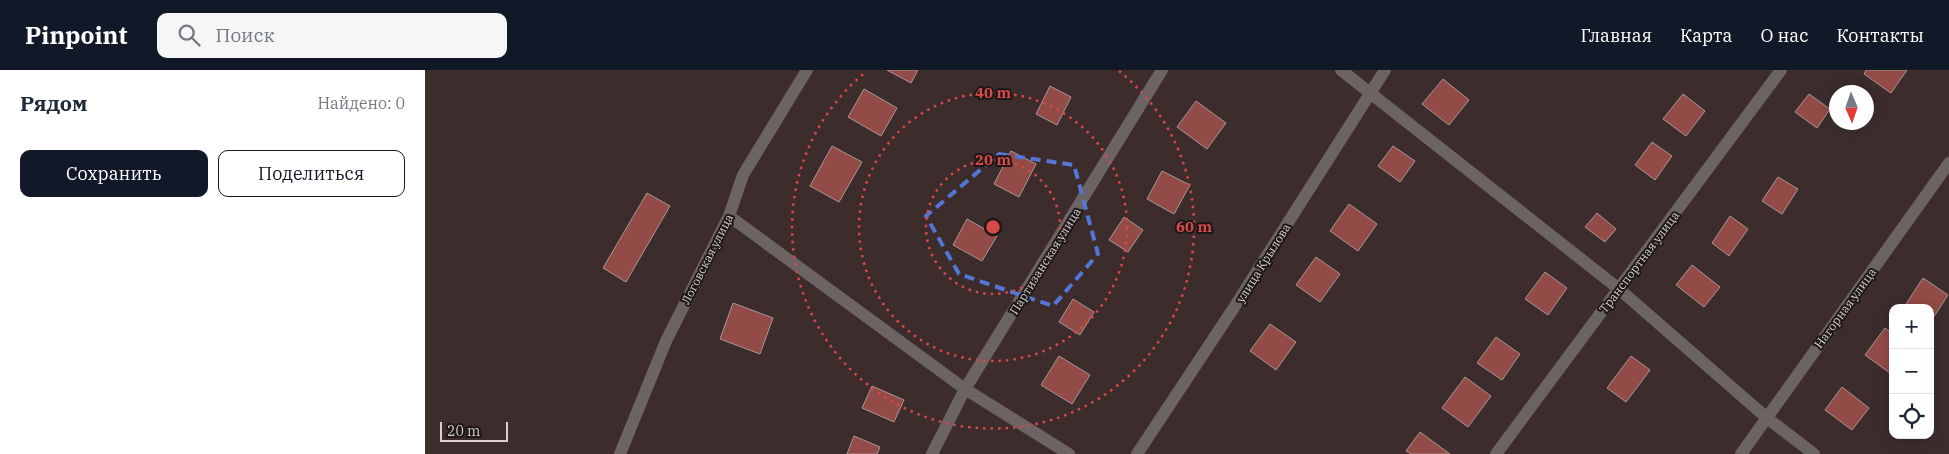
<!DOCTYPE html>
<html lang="ru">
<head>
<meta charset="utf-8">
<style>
	:root { --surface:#fff; --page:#f6f6f7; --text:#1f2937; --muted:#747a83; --line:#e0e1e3; --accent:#111827 }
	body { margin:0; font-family:"IBM Plex Serif",serif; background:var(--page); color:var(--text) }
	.controls { position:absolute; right:15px; bottom:15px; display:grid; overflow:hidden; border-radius:10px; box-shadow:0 2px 12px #0003 }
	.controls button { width:45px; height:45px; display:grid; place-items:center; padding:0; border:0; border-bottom:1px solid var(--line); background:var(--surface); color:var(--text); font:25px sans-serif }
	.compass { position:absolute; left:1404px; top:15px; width:45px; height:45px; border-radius:50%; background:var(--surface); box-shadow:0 2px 12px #0003; rotate:178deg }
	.scale { position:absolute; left:15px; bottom:12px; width:68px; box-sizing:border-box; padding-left:5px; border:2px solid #d8cfce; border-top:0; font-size:14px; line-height:18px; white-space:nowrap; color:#d8cfce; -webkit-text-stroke:4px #1e1717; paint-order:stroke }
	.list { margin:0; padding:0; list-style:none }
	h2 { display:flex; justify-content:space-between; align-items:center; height:65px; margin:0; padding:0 20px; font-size:21px }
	h2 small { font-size:16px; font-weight:400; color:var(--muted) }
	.actions { display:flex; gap:10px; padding:15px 20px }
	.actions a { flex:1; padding:11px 0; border:1px solid var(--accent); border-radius:10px; text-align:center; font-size:18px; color:var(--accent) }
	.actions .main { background:var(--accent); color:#fff }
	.icon { flex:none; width:28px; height:28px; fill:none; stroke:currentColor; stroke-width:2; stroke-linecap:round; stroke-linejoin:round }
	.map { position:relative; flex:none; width:1524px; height:384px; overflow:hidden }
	header { display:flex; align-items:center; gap:30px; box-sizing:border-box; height:70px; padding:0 25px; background:var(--accent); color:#fff }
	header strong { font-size:24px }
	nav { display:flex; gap:28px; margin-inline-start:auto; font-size:18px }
	.search { width:350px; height:45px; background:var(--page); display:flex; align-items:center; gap:12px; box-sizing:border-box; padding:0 18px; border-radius:10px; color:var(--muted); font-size:19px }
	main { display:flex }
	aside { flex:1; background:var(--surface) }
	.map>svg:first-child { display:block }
</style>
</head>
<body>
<header>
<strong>Pinpoint</strong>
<div class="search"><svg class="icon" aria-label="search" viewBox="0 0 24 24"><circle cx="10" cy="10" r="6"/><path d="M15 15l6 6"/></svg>Поиск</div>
<nav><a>Главная</a><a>Карта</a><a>О нас</a><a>Контакты</a></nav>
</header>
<main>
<aside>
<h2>Рядом<small>Найдено: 0</small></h2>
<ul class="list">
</ul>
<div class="actions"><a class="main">Сохранить</a><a>Поделиться</a></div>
</aside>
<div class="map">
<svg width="1524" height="384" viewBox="0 0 1524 384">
	<rect width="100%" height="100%" fill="#3c2d2c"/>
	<!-- building -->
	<path fill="#924b46" stroke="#a99795" d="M462 0H493L486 13Z
		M1441 0H1482L1466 23 1439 4Z
		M1018 9 1044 30 1024 55 997 34Z
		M625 16 646 27 632 55 611 44Z
		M439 19 472 38 456 66 423 47Z
		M1258 24 1280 41 1261 66 1238 49Z
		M1384 24 1405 39 1392 58 1370 42Z
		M771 31 801 53 782 79 752 57Z
		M1227 72 1247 86 1230 110 1210 95Z
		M407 76 437 92 414 132 385 116Z
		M968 76 990 91 975 112 953 96Z
		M586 81 611 94 594 127 569 114Z
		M737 101 765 115 749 144 722 129Z
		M1353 107 1373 119 1357 144 1337 131Z
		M222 123 245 136 201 212 178 198Z
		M924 134 952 154 933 181 905 161Z
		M1172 143 1191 159 1180 172 1160 157Z
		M1305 146 1323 159 1304 186 1287 173Z
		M699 147 718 160 703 182 684 170Z
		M542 149 572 166 557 191 528 175Z
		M891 187 915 204 895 232 871 215Z
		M1267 195 1295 217 1279 237 1251 215Z
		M1120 202 1142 218 1123 245 1100 229Z
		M1498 208 1523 225 1506 251 1505 238H1486L1481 234Z
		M648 229 669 242 655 265 634 252Z
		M308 233 348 248 335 284 295 269Z
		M845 254 871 272 851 300 825 281Z
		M1460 258 1468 264V299L1465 303 1440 285Z
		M1071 267 1095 284 1077 310 1052 293Z
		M634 286 665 305 647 334 616 315Z
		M1206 286 1225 300 1201 332 1182 318Z
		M1040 307 1066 326 1043 357 1017 338Z
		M447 316 479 330 469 352 437 338Z
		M1417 317 1444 338 1427 360 1400 340Z
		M995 362 1025 384H986L981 381Z
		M429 366 455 377 452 384H422Z"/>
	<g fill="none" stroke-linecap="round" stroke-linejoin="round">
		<!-- minor -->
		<path stroke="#6c6463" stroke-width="12" d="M916 0 1194 219 1342 348 1389 384
			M304 146 540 319 644 384
			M195 384 241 271 304 146 318 105 382 0
			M507 384 540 319 737 0
			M712 384 808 239 960 0
			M1071 384 1356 0
			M1316 384 1524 93"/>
	</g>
	<!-- marked area -->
	<path fill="none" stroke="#5575d5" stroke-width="4" stroke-dasharray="10 6" stroke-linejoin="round" d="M574 84 649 95 673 184 628 236 534 204 501 146Z"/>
	<!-- distance rings -->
	<g fill="none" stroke="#d64949" stroke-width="2.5" stroke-dasharray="2.5 5">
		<circle cx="568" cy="157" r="67"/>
		<circle cx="568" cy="157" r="134"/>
		<path d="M694 1A201 201 0 1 1 442 1"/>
	</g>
	<g text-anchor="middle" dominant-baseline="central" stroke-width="4" stroke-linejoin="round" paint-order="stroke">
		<!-- street labels -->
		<g font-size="12" fill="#d8cfce" stroke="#1e1717">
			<text transform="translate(282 189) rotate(-63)">Логовская улица</text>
			<text transform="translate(620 191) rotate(-58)">Партизанская улица</text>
			<text transform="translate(1214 192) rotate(-53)">Транспортная улица</text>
			<text transform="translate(838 193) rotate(-58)">улица Крылова</text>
			<text transform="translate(1420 238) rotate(-54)">Нагорная улица</text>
		</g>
	</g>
	<circle cx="568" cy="157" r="8" fill="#d64949" stroke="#1e1717" stroke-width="2.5"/>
	<g font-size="15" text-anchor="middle" font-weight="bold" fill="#d64949" stroke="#1e1717" stroke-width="4" stroke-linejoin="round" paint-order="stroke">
		<text x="568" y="28">40 m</text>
		<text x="568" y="95">20 m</text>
		<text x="769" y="162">60 m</text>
	</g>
</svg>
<div class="controls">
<button>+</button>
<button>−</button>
<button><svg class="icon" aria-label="locate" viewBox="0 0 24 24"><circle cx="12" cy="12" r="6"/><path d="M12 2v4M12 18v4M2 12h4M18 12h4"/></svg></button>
</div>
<svg class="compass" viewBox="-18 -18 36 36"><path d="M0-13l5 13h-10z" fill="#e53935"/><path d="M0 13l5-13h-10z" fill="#747a83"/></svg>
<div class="scale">20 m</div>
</div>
</main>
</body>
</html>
